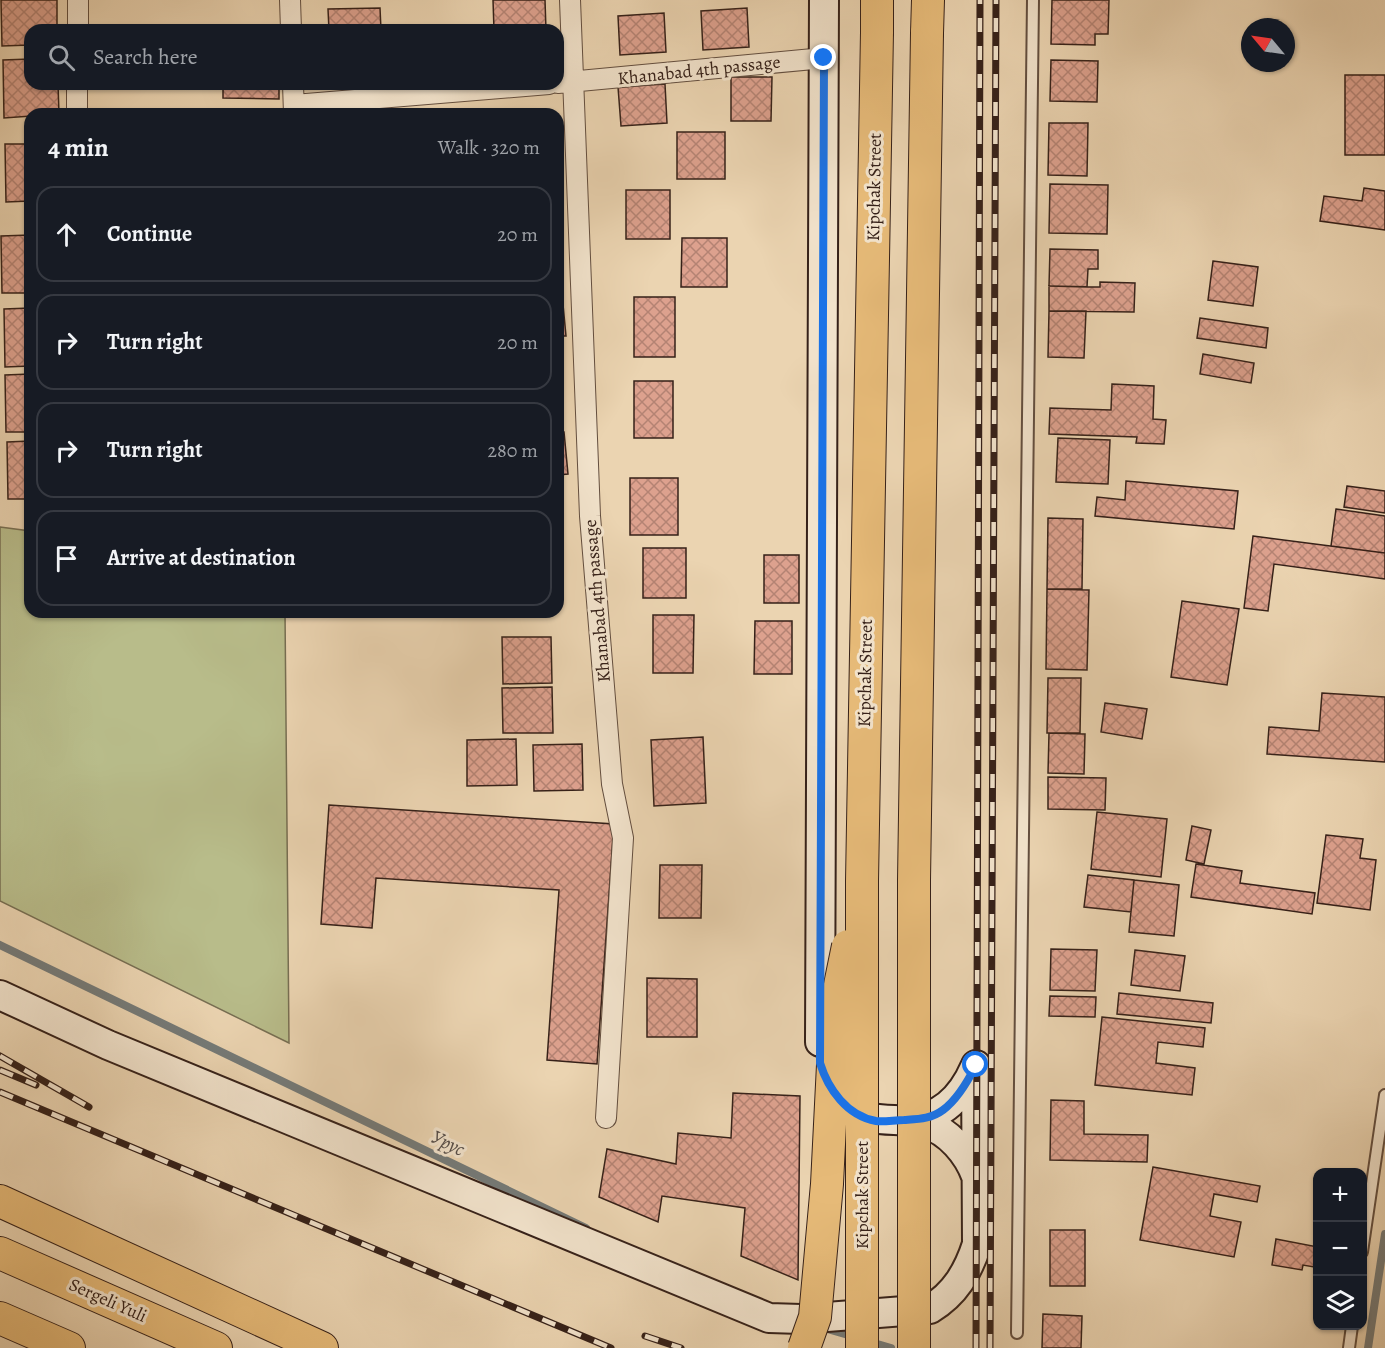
<!DOCTYPE html>
<html lang="en">
<head>
<meta charset="utf-8">
<style>
	:root { --surface:#171b24; --page:#20242c; --text:#f1f3f6; --muted:#9ea1a6; --line:#363941 }
	body { margin:0; font-family:Alegreya,serif; background:var(--page); color:var(--text) }
	.controls { position:absolute; right:18px; bottom:18px; display:grid; overflow:hidden; border-radius:12px; box-shadow:0 2px 4px #0004 }
	.controls button { width:54px; height:54px; display:grid; place-items:center; padding:0; border:0; border-bottom:2px solid var(--line); background:var(--surface); color:var(--text); font:30px sans-serif }
	.compass { position:absolute; left:1241px; top:18px; width:54px; height:54px; border-radius:50%; background:var(--surface); box-shadow:0 2px 4px #0004; rotate:299deg }
	.stop { position:absolute; width:18px; height:18px; margin:-14px; border:4px solid #1a73e8; border-radius:50%; background:#fff }
	.stop.end { background:#1a73e8; border-color:#fff; box-shadow:0 2px 6px #0008 }
	.list { margin:0; padding:0; list-style:none }
	h2 { display:flex; justify-content:space-between; align-items:center; height:78px; margin:0; padding:0 24px; font-size:26px }
	h2 small { font-size:20px; font-weight:400; color:var(--muted) }
	.list li { display:grid; grid-template-columns:39px 1fr auto; gap:18px; align-items:center; box-sizing:border-box; height:96px; margin:0 12px 12px; padding:0 12px; border:2px solid var(--line); border-radius:18px }
	.list b { display:block; font-size:22px; white-space:nowrap }
	.list em { font-size:20px; font-style:normal; color:var(--muted) }
	.icon { flex:none; width:33px; height:33px; fill:none; stroke:currentColor; stroke-width:2; stroke-linecap:round; stroke-linejoin:round }
	.map { position:relative; flex:none; width:1385px; height:1348px; overflow:hidden }
	.search { position:absolute; background:var(--surface); box-shadow:0 2px 4px #0004; left:24px; top:24px; width:540px; height:66px; display:flex; align-items:center; gap:15px; box-sizing:border-box; padding:0 21px; border-radius:18px; color:var(--muted); font-size:22px }
	.panel { position:absolute; background:var(--surface); box-shadow:0 2px 4px #0004; left:24px; top:108px; width:540px; height:510px; border-radius:18px }
	.map>svg:first-child { display:block }
</style>
</head>
<body>
<div class="map">
<svg width="1385" height="1348" viewBox="0 0 1385 1348">
	<defs>
		<pattern id="building-cross-hatch" width="8" height="8" patternUnits="userSpaceOnUse" patternTransform="scale(1.5)"><rect width="8" height="8" fill="#dda18e"/><path d="M0 0l8 8M0 8l8-8" fill="none" stroke="#b48373"/></pattern>
	</defs>
	<rect width="100%" height="100%" fill="#ebd4b1"/>
	<filter id="stains"><feTurbulence type="fractalNoise" baseFrequency=".00333" numOctaves="4"/><feColorMatrix values="0 0 0 0 .2 0 0 0 0 .09 0 0 0 0 .02 0 0 0 .5 -.17"/></filter>
	<radialGradient id="worn" r=".72"><stop offset=".6" stop-color="#630" stop-opacity="0"/><stop offset="1" stop-color="#630" stop-opacity=".3"/></radialGradient>
	<!-- green -->
	<path fill="#b8bc8a" stroke="#776e52" stroke-width="1.5" d="M0 527 30 531V612H285L289 1043 0 901Z"/>
	<g fill="none" stroke-linecap="round" stroke-linejoin="round">
		<!-- stream -->
		<path stroke="#747a78" stroke-width="8" d="M0 945 586 1228
			M824 1328 855 1337
			M867 1341 891 1348
			M1368 1348 1385 1234"/>
	</g>
	<!-- building -->
	<path fill="url(#building-cross-hatch)" stroke="#362119" stroke-width="1.5" d="M1 0H57V30H30V45L2 46Z
		M493 0H545L546 30H494Z
		M1052 0H1109L1108 34H1095V45L1051 44Z
		M380 8 381 30H329L328 9Z
		M747 8 749 47 703 50 701 11Z
		M664 13 666 52 620 55 618 16Z
		M30 59V84H58L59 114 4 118 3 60Z
		M1051 60 1098 61 1097 102 1050 101Z
		M1345 75H1385V155H1345Z
		M731 77H772L771 121H731Z
		M223 84H279V99L223 98Z
		M665 84 667 123 621 126 618 87Z
		M1049 123H1088L1087 176 1048 175Z
		M677 132H725V179H677Z
		M5 144H30V201L6 202Z
		M1050 184 1108 185 1107 234 1049 233Z
		M1364 188 1385 191V230L1320 221 1324 196 1362 201Z
		M626 190H670V239H626Z
		M30 235V293H2L1 236Z
		M682 238H727V287H681Z
		M1050 249 1098 250V269H1088L1087 287 1049 286Z
		M1213 261 1258 267 1253 306 1208 300Z
		M1100 282 1135 283 1134 312 1049 311V286L1100 287Z
		M562 294 566 336H558V295Z
		M634 297H675V357H634Z
		M30 308V366L5 367 4 309Z
		M1049 311H1086L1084 358 1048 357Z
		M1200 318 1268 328 1266 348 1197 338Z
		M1203 354 1254 363 1251 383 1200 374Z
		M30 374V432H6L5 375Z
		M558 380 563 421 558 422Z
		M634 381H673V438H634Z
		M1112 384 1154 386 1153 419 1166 420 1164 444 1136 443 1137 437 1049 434 1050 408 1111 410Z
		M558 432H564L568 474 558 475Z
		M1058 438 1110 440 1108 484 1056 482Z
		M30 441V499H8L7 442Z
		M630 478H678V535H630Z
		M1126 481 1238 491 1234 529 1095 516 1097 497 1125 500Z
		M1347 486 1385 491V513L1344 507Z
		M1336 509 1385 516V553L1331 546Z
		M1048 518 1083 519 1082 589H1047Z
		M1253 536 1385 553V579L1274 564 1268 611 1244 608Z
		M643 548H686V598H643Z
		M764 555H799V603H764Z
		M1047 589 1089 590 1087 670 1046 669Z
		M1182 601 1239 609 1227 685 1171 677Z
		M653 615H694L693 673H653Z
		M755 621H792V674H754Z
		M502 637H551L552 683 503 684Z
		M1048 678H1081L1080 733H1047Z
		M552 687 553 733H503L502 688Z
		M1322 693 1385 697V762L1267 754 1269 727 1319 731Z
		M1105 703 1147 709 1142 739 1101 732Z
		M1049 733 1085 734 1084 774 1048 773Z
		M703 737 706 803 654 806 651 740Z
		M516 739 517 785 467 786V740Z
		M582 744 583 790 534 791 533 745Z
		M1048 777 1106 778 1105 810 1048 809Z
		M329 805 614 824 597 1064 547 1060 559 890 376 878 372 928 321 924Z
		M1097 812 1167 819 1161 877 1091 869Z
		M1192 826 1211 830 1204 864 1186 860Z
		M1326 835 1363 839 1360 858 1376 860 1370 910 1317 903Z
		M1196 864 1242 871 1240 883 1315 893 1312 914 1191 897Z
		M660 865H702L701 918H659Z
		M1088 875 1134 880 1131 912 1084 907Z
		M1134 880 1179 885 1174 936 1129 932Z
		M1051 949 1097 950 1095 991 1050 990Z
		M1135 950 1185 956 1180 991 1131 985Z
		M647 978 697 979V1037H647Z
		M1119 993 1213 1003 1211 1023 1117 1014Z
		M1050 996 1096 997 1095 1017 1049 1016Z
		M1102 1017 1205 1028 1203 1047 1158 1042 1156 1063 1195 1068 1192 1095 1095 1085Z
		M733 1093 800 1096 798 1280 741 1256 745 1208 662 1196 658 1222 599 1197 607 1149 676 1164 678 1133 731 1138Z
		M1051 1100 1084 1101V1134L1148 1135 1147 1162 1050 1160Z
		M1153 1167 1260 1186 1257 1202 1214 1194 1210 1216 1241 1222 1234 1257 1140 1240Z
		M1050 1230H1085V1286H1050Z
		M1276 1239 1318 1247 1314 1267 1303 1265 1302 1270 1272 1265Z
		M1043 1314 1082 1316 1081 1348H1042Z"/>
	<g fill="none" stroke-linecap="round" stroke-linejoin="round">
		<defs>
			<path id="lane" d="M1362 1252 1385 1095
				M1017 1333 1033 0
				M1349 1348 1352 1326"/>
			<path id="street" d="M290 0 291 30
				M570 0 590 516 612 784 623 838 606 1118
				M78 30V0
				M558 83 824 58
				M293 84 294 114
				M294 105 549 84
				M77 114V84"/>
			<path id="secondary" d="M0 995 108 1045 769 1318 801 1319 930 1309C955 1294 968 1272 977 1244L976 1065
				M820 1042 824 0
				M845 1104C873 1128 895 1115 925 1124 949 1131 968 1154 976 1176
				M907 1120C941 1119 962 1097 975 1067"/>
			<path id="primary" d="M877 32V0
				M927 33 928 0
				M0 1201 322 1348
				M0 1253 216 1348
				M0 1318 69 1348"/>
		</defs>
		<!-- lane casing -->
		<use href="#lane" stroke="#634e3f" stroke-width="14"/>
		<!-- street casing -->
		<use href="#street" stroke="#634e3f" stroke-width="22"/>
		<!-- secondary casing -->
		<use href="#secondary" stroke="#362119" stroke-width="32"/>
		<!-- primary casing -->
		<use href="#primary" stroke="#362119" stroke-width="34"/>
		<!-- lane -->
		<use href="#lane" stroke="#f2e3cc" stroke-width="10"/>
		<!-- street -->
		<use href="#street" stroke="#f2e3cc" stroke-width="20"/>
		<!-- secondary -->
		<use href="#secondary" stroke="#f2e3cc" stroke-width="28"/>
		<!-- primary -->
		<use href="#primary" stroke="#e6ba78" stroke-width="32"/>
		<defs>
			<path id="rail" d="M0 1056 89 1107
				M0 1070 36 1085
				M0 1092 611 1348
				M645 1336 681 1348
				M976 1348 980 0
				M990 1348 996 0"/>
		</defs>
		<!-- rail casing -->
		<use href="#rail" stroke="#362119" stroke-width="7"/>
		<!-- rail -->
		<use href="#rail" stroke="#f2e3cc" stroke-width="4.5" stroke-dasharray="14" stroke-linecap="butt"/>
		<defs>
			<path id="primary-bridge" d="M804 1348 815 1317 827 1184 836 1005 848 946
				M862 1348V881L877 32
				M914 1348V880L927 33"/>
		</defs>
		<!-- primary-bridge casing -->
		<use href="#primary-bridge" stroke="#362119" stroke-width="34" stroke-linecap="butt"/>
		<!-- primary-bridge -->
		<use href="#primary-bridge" stroke="#e6ba78" stroke-width="32"/>
	</g>
	<g fill="none" stroke-linecap="round" stroke-linejoin="round">
		<!-- route -->
		<path stroke="#1a73e8" stroke-width="8" d="M824 58 820 1063C828 1089 847 1116 876 1121 884 1122 895 1120 904 1120 918 1119 931 1119 943 1110 958 1099 968 1081 976 1065"/>
	</g>
	<g text-anchor="middle" dominant-baseline="central" stroke-width="6" stroke-linejoin="round" paint-order="stroke">
		<!-- street labels -->
		<g font-size="18" fill="#362119" stroke="#f2e3cc">
			<text transform="translate(699 70) rotate(-6)">Khanabad 4th passage</text>
			<text transform="translate(874 187) rotate(-89)">Kipchak Street</text>
			<text transform="translate(597 601) rotate(-95)">Khanabad 4th passage</text>
			<text transform="translate(865 673) rotate(-89)">Kipchak Street</text>
			<text transform="translate(862 1195) rotate(-90)">Kipchak Street</text>
			<text transform="translate(108 1300) rotate(24)">Sergeli Yuli</text>
		</g>
		<!-- water labels -->
		<g font-size="20" font-style="italic" fill="#554d49" stroke="#f2e3cc">
			<text transform="translate(448 1143) rotate(26)">Урус</text>
		</g>
	</g>
	<rect width="100%" height="100%" filter="url(#stains)"/>
	<rect width="100%" height="100%" fill="url(#worn)"/>
</svg>
<div class="controls">
<button>+</button>
<button>−</button>
<button><svg class="icon" aria-label="layers" viewBox="0 0 24 24"><path d="M12 4l9 5-9 5-9-5zM3 14l9 5 9-5"/></svg></button>
</div>
<svg class="compass" viewBox="-18 -18 36 36"><path d="M0-13l5 13h-10z" fill="#e53935"/><path d="M0 13l5-13h-10z" fill="#9ea1a6"/></svg>
<div class="stop" style="left:976px;top:1065px"></div>
<div class="stop end" style="left:824px;top:58px"></div>
<div class="search"><svg class="icon" aria-label="search" viewBox="0 0 24 24"><circle cx="10" cy="10" r="6"/><path d="M15 15l6 6"/></svg>Search here</div>
<section class="panel">
<h2>4 min<small>Walk · 320 m</small></h2>
<ul class="list">
<li><svg class="icon" aria-label="ahead" viewBox="0 0 24 24"><path d="M12 20V5M6 11l6-6 6 6"/></svg><div><b>Continue</b></div><em>20 m</em></li>
<li><svg class="icon" aria-label="right" viewBox="0 0 24 24"><path d="M7 20v-9h11M14 6l5 5-5 5"/></svg><div><b>Turn right</b></div><em>20 m</em></li>
<li><svg class="icon" aria-label="right" viewBox="0 0 24 24"><path d="M7 20v-9h11M14 6l5 5-5 5"/></svg><div><b>Turn right</b></div><em>280 m</em></li>
<li><svg class="icon" aria-label="arrive" viewBox="0 0 24 24"><path d="M6 21V4h12l-3 4 3 4H6"/></svg><div><b>Arrive at destination</b></div></li>
</ul>
</section>
</div>
</body>
</html>
